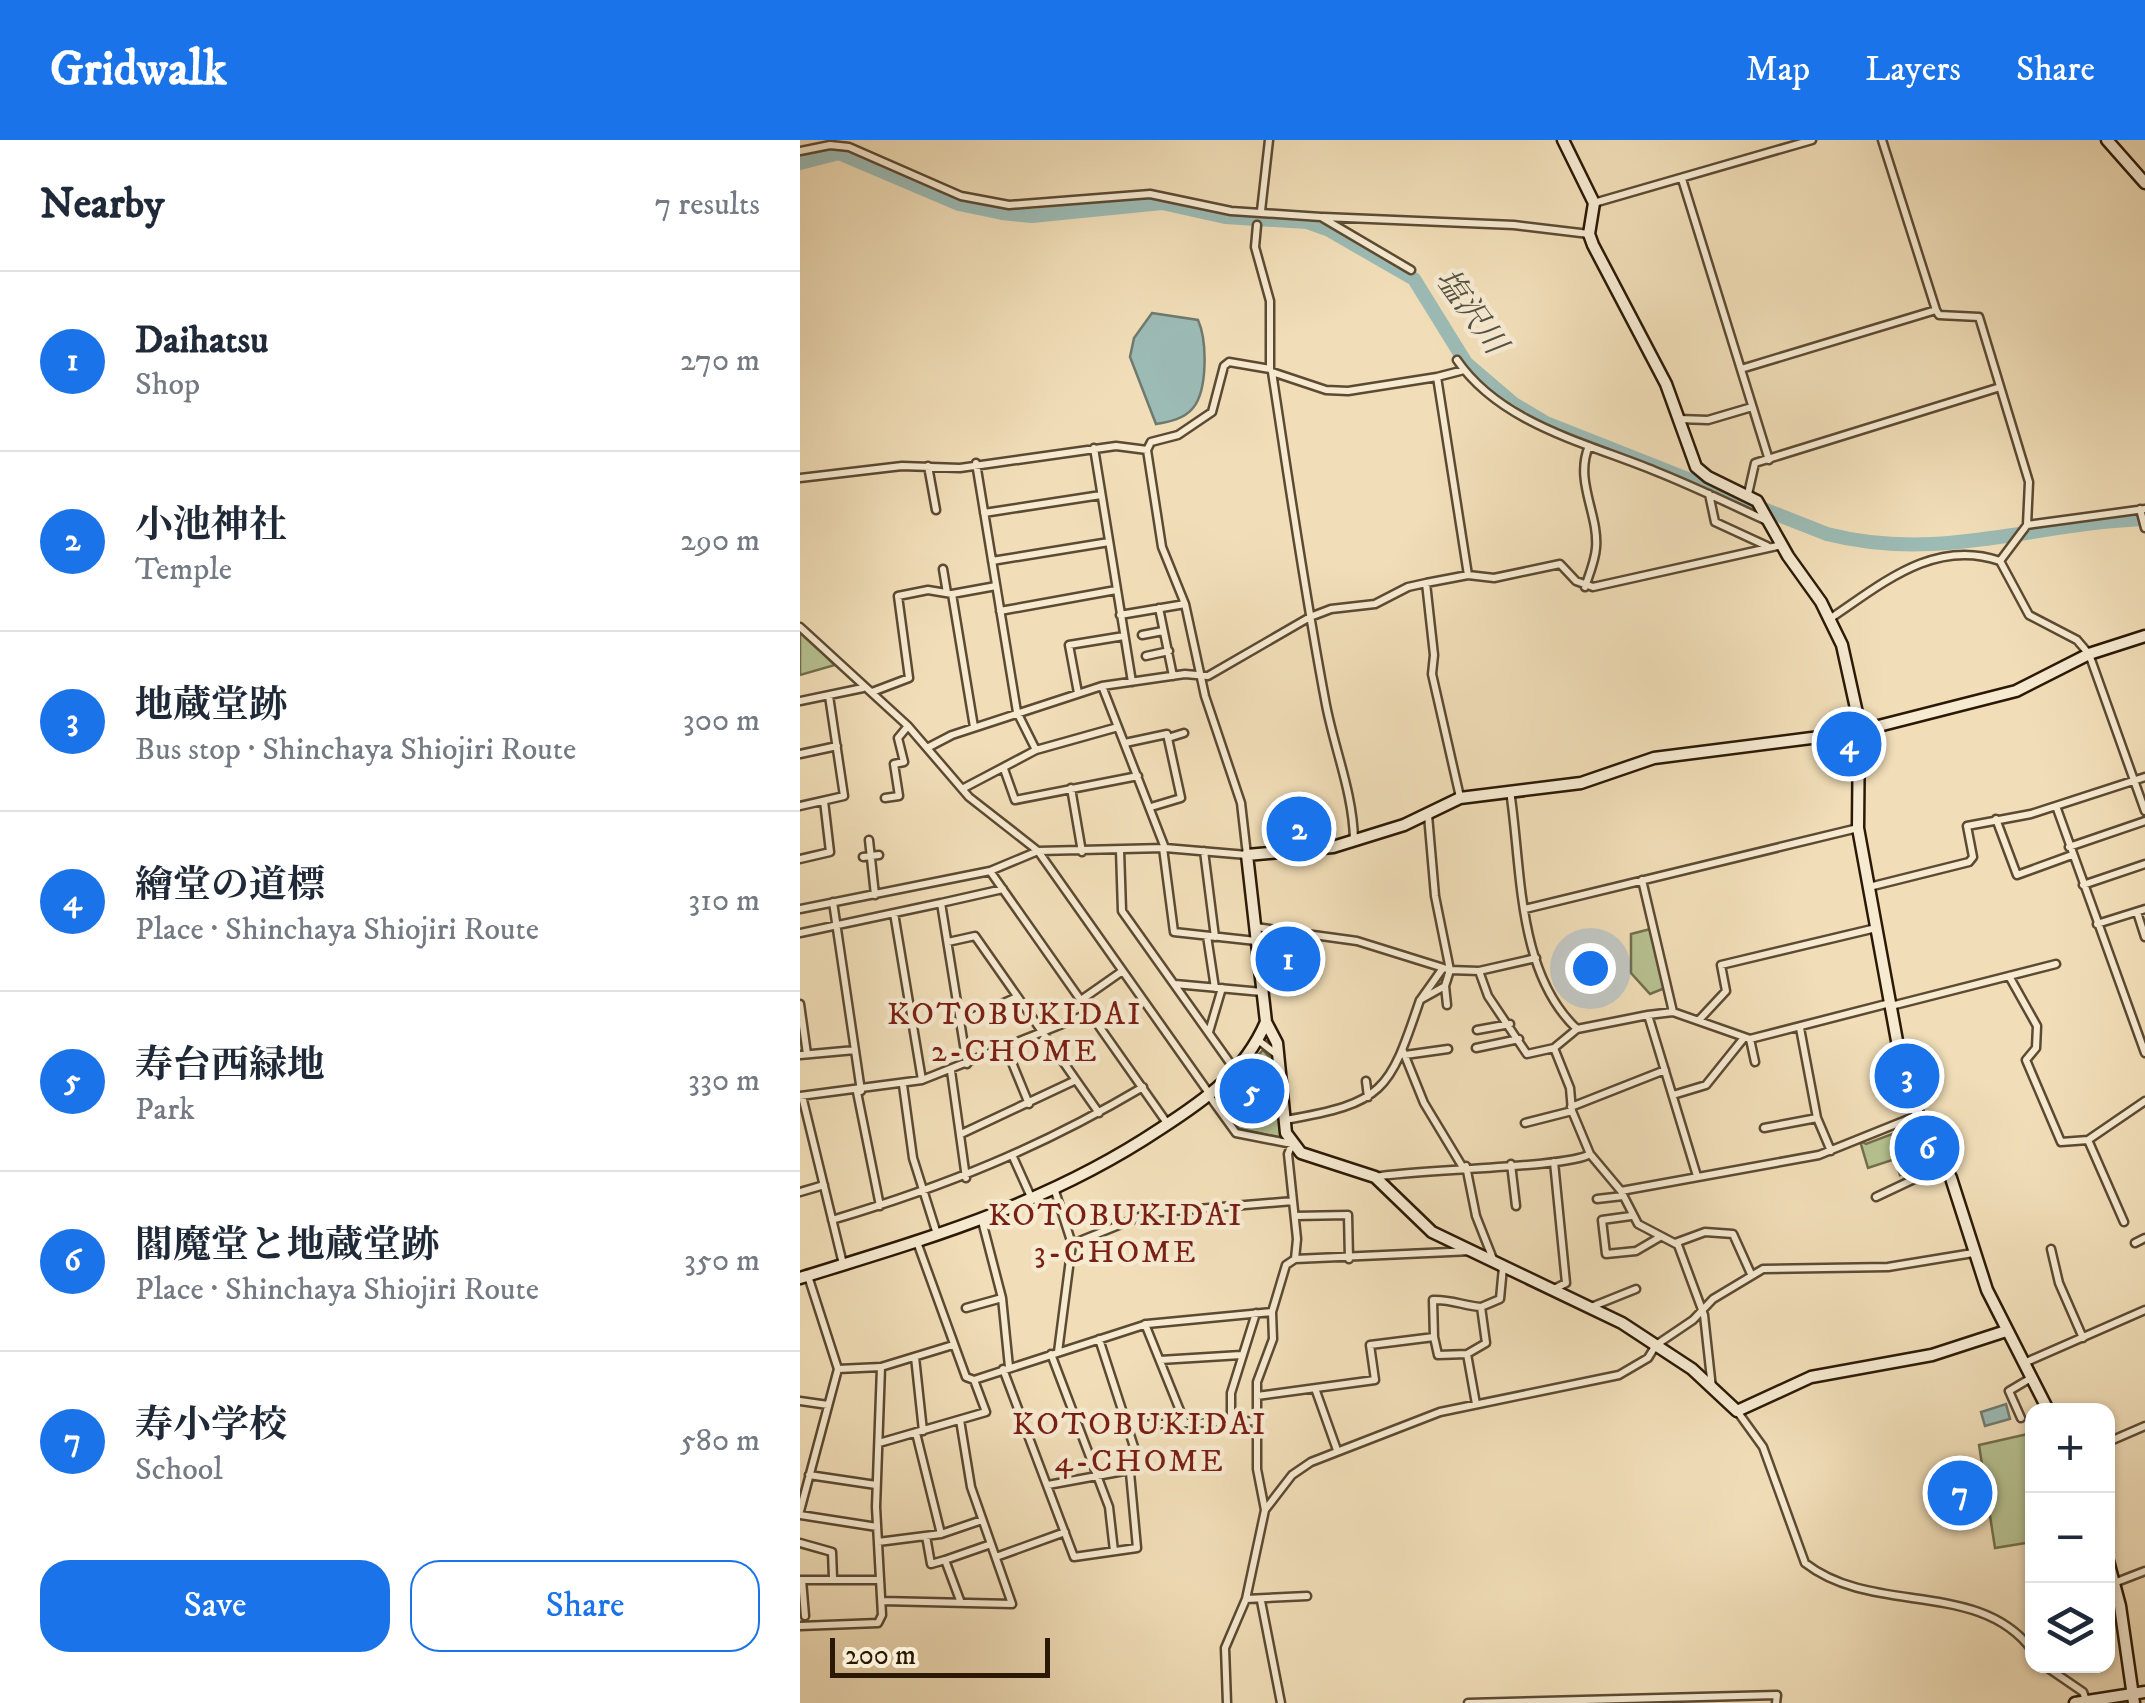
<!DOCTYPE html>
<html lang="en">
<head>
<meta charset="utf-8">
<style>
	:root { --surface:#fff; --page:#f6f6f7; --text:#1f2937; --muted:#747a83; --line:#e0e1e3; --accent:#1a73e8 }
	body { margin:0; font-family:"IM FELL DW Pica","Noto Serif JP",serif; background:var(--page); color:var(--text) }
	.controls { position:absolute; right:30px; bottom:30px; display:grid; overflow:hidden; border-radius:20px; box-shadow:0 2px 8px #0004 }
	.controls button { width:90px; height:90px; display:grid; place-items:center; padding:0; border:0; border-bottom:2px solid var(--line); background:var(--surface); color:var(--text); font:50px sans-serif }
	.scale { position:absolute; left:30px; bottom:25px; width:220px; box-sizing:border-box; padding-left:10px; border:5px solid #2b1906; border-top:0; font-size:28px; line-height:35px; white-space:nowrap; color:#2b1906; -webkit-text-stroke:8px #f6ead1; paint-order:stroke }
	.you { position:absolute; left:790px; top:828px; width:35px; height:35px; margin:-25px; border:8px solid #fff; border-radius:50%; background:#1a73e8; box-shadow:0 0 0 15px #1a73e833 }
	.badge { display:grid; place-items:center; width:65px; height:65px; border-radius:50%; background:var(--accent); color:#fff; font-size:32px; font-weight:700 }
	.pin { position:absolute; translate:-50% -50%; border:5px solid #fff; box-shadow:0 2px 10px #0006 }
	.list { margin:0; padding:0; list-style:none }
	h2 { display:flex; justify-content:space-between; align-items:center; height:130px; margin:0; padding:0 40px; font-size:42px }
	h2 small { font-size:32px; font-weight:400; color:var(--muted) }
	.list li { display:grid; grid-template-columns:65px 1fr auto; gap:30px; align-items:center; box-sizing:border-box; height:180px; padding:0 40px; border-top:2px solid var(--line) }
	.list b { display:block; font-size:38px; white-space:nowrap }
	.list p { margin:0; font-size:32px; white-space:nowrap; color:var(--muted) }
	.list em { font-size:32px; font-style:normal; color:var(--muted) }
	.actions { display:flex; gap:20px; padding:30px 40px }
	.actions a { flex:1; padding:22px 0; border:2px solid var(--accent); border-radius:30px; text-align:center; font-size:35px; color:var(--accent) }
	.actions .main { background:var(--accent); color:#fff }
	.icon { flex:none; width:55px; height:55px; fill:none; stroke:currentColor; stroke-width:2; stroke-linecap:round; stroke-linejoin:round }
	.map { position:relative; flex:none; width:1345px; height:1563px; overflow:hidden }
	header { display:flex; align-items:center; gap:60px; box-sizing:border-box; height:140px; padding:0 50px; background:var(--accent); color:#fff }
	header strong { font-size:48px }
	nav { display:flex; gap:55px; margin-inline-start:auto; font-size:35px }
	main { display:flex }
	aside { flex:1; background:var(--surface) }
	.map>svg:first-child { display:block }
</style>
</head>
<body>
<header>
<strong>Gridwalk</strong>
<nav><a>Map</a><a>Layers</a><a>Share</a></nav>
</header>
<main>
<aside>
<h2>Nearby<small>7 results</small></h2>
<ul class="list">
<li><span class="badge">1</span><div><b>Daihatsu</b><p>Shop</p></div><em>270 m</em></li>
<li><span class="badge">2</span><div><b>小池神社</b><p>Temple</p></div><em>290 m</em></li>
<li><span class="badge">3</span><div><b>地蔵堂跡</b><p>Bus stop · Shinchaya Shiojiri Route</p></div><em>300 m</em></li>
<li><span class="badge">4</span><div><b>繪堂の道標</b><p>Place · Shinchaya Shiojiri Route</p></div><em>310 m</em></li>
<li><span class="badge">5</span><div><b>寿台西緑地</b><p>Park</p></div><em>330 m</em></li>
<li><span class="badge">6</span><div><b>閻魔堂と地蔵堂跡</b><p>Place · Shinchaya Shiojiri Route</p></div><em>350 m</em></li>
<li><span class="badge">7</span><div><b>寿小学校</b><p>School</p></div><em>580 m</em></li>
</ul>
<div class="actions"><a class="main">Save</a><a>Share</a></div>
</aside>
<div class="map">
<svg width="1345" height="1563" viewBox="0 0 1345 1563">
	<rect width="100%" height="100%" fill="#f1deb8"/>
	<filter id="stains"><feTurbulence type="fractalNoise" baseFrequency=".002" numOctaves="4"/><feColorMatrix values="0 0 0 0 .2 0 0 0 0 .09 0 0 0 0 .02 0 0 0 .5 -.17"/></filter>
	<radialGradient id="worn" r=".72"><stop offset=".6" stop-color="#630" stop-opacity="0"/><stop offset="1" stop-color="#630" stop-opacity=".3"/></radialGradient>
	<!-- green -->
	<path fill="#b7c291" stroke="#716e4c" stroke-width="2.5" d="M0 491 35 525 0 535Z
		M850 789 865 848 850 854 831 833V794Z
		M463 910 474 922 483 998 439 989 418 959Z
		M1103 991 1106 1002 1101 1018 1107 1032 1100 1035 1095 1019 1068 1028 1060 1001 1066 1004 1092 994 1096 999Z
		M1232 1293V1402L1195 1408 1179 1305Z"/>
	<!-- water -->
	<path fill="#9cbbb5" stroke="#6f7a6f" stroke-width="2.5" d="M352 173 398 180C407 200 408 250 393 268 384 279 369 282 356 284L330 217 334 198Z
		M1206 1264 1210 1279 1185 1286 1181 1272Z"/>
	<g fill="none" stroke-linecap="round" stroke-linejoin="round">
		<!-- river -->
		<path stroke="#9cbbb5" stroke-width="14" d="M0 23 39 13 159 64 202 73 232 76 362 63 425 77 507 82 529 90 614 139 666 223 714 264 746 283 1027 394C1140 423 1233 383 1345 379"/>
		<defs>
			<path id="street" d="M1082 0 1136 170
				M0 11 30 5 49 7 161 56 209 65 350 54 431 71 521 77 611 130
				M882 39 969 320
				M794 63 1012 0
				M461 71 469 0
				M523 77 714 85 789 94
				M657 220C701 284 787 303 855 331 893 346 930 364 967 381
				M941 229 1136 170 1139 175 1179 177 1229 342 1227 385
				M637 237 664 230
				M879 279 908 280 952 267
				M294 308 332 542
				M176 323 217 572 236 610
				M128 326 136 370
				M0 338 102 326 160 328 316 306 347 310
				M909 354 915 382 967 406
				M948 354 955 323 1197 248
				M1340 369 1345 388
				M184 373 301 355
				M192 421 309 402
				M1200 421 1227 385 1345 369
				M143 429 147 453
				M626 443 634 515 632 534 660 657
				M785 447C789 435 795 421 796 408 799 374 774 341 789 306
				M359 468 373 536
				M200 471 316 450
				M320 475 385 464
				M1031 478C1082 444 1134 398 1200 421L1229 475 1277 500 1289 514 1345 671
				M0 487 108 586 169 657 238 711 411 956
				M342 495 363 491
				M346 516 369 511
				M302 546 365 708
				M72 552 109 538 98 456 128 450 152 454
				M278 553 269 505 324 496
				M0 561 63 548
				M174 587 152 454 196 446
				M368 598 384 593
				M325 603 367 594 381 658 351 667
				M127 608 152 595 302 546 385 534 408 536 510 477 531 469 575 464 608 447 626 443 668 435 694 438 760 424 776 441 793 447 982 405
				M0 614 37 606
				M204 629 215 660 338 636
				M271 648 282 712
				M162 649 236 610 318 587
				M710 651C722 727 716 832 777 889
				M85 658 99 656 94 624 104 622 98 598 108 586
				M0 666 44 656 29 556
				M1256 666 1345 913
				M1196 679 1217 735 1272 715
				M69 700 75 755
				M554 700C553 653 535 611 526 565 505 455 489 343 472 232L526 250 548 251 637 237 668 435
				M1269 707 1345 681
				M363 708 374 792 456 801
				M320 710 322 771 435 930
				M404 711 415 797
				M63 717 79 715
				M0 719 30 712 24 661
				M190 731 367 983
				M842 740 873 872
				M1283 745 1345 724
				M1069 747 1169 722 1173 717 1167 686 1231 674 1345 637
				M33 762 61 951
				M141 763 203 749
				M0 769 190 731 238 711 365 708 447 715 441 663 405 556 385 464 362 407 347 310 351 302 378 295 412 272 424 226 429 222 470 229V161L455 107 457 85
				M725 769 1058 688
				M1337 772 1345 797
				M94 773 122 940
				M1297 784 1345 769
				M456 787 557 801 650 830 679 831 736 818
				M0 793 141 763 167 924
				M407 796 415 848
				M148 802 175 796 299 973
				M679 831 688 856 727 914 754 908 777 889 848 875 873 872 950 899 1090 863
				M1209 836 1237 886 1236 908 1226 920 1261 1002 1288 1000 1345 961
				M375 844 462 852
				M645 846 647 865
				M621 859 643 828
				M281 860 321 832
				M0 864 7 914
				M1091 866 1256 824
				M848 875 897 1036
				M899 880 926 851 921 825 1076 788
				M161 882 217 857
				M1000 888 1017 978 1031 1011
				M677 890 710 884
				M409 892 422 848
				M950 899 955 922
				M458 900 476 914
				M206 908 229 964
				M676 908 719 899
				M754 908 770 948 772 971 790 1014 821 1051 838 1084 878 1105 904 1175 912 1248
				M603 911 624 963 662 1026
				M0 915 55 910
				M605 915 648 909
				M151 931 166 1038
				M566 941 568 957
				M103 945 113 1018 137 1094
				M57 952 80 1066
				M873 955 906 945 943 899
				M0 956 122 940 290 873
				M2 956 43 1124
				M771 967 865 930
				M485 980C584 963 589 952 620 860L645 846 650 830 635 756 628 675
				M725 983 772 971
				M964 988 1017 978
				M161 994 276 940
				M1288 1000 1324 1082
				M213 1017 231 1057
				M754 1022 766 1143 754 1149
				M711 1024 716 1066
				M666 1026 676 1076 693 1119
				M575 1037C617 1029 768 1028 790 1014
				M255 1051 272 1104 349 1073 493 1061
				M821 1051 1019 1015 1116 976
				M0 1052 24 1045
				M1076 1057 1144 1025
				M797 1059 823 1056
				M495 1076 548 1075 549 1119
				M831 1076 802 1080 806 1114 836 1111 860 1097
				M32 1080C146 1046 240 1008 343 947
				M182 1081 202 1158 209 1227
				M875 1103 905 1092 933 1094 951 1134
				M1335 1103 1345 1098
				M1251 1109 1259 1143 1283 1198
				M495 1119 672 1111
				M791 1167 836 1149
				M166 1168 202 1158
				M345 1184 385 1283
				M634 1197 633 1160C651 1159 664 1166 681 1167
				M258 1212 272 1104
				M251 1214 309 1367 314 1411
				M667 1214 676 1264
				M115 1217 123 1291
				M360 1220 441 1215
				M1224 1223 1345 1170
				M38 1229 81 1227 153 1205
				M203 1229 274 1417 337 1408 329 1322
				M174 1240 347 1184 472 1172 486 1125 495 1119 497 1099 488 1014 492 1004 436 993 410 957
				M516 1251 537 1310
				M457 1256 575 1240 570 1205 634 1197 638 1215 667 1214 686 1203 681 1167 700 1159 703 1127
				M0 1261 28 1265
				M937 1271 963 1307 1005 1423C1073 1476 1179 1439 1232 1510
				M1221 1278 1209 1251 1231 1238
				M457 1281V1242L473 1199 472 1172
				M431 1282V1253L456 1173
				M330 1285 457 1281V1329L465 1370
				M116 1293 141 1394
				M1308 1302 1345 1286
				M79 1303 186 1272 174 1240 166 1237 117 1102
				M9 1335 76 1345
				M248 1345 324 1331 335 1310 299 1199
				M0 1371 38 1229 8 1136
				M0 1375 77 1387
				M126 1396 131 1424 145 1420 161 1463
				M78 1402 141 1394 182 1380
				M0 1403 32 1412 33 1438
				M196 1417 265 1392
				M145 1420 191 1404
				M0 1440H80
				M2 1440 5 1476
				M1314 1443 1345 1431
				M446 1459 507 1456
				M82 1461 212 1464 171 1347 160 1280
				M461 1461 481 1563
				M0 1486 78 1483 82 1475 76 1367 81 1227
				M1245 1526 1283 1552 1286 1560
				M427 1563 425 1508 446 1459 465 1370 492 1335 511 1322 640 1272 819 1235 848 1218 856 1205 893 1180 913 1159 963 1129 1088 1127 1173 1113
				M668 1563 977 1555 976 1563"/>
			<path id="secondary" d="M763 0 794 63 789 94 793 105 866 244 896 327 908 337 957 361 988 416 1021 462 1042 505 1059 582 1058 688 1106 950 1151 1038 1187 1150 1248 1270
				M1307 0 1345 43
				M0 1138C129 1098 246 1065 360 989 405 960 444 933 466 882
				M1206 1191 1132 1215 1011 1237 937 1271 892 1229 822 1183 632 1092 575 1037 501 1013 486 993 477 903 466 882 447 715 533 707 604 685 660 658 781 643 854 618 1051 593 1216 551 1289 514 1345 496
				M1308 1421 1320 1466 1334 1563
				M1275 1563 1345 1552"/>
		</defs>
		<!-- street casing -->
		<use href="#street" stroke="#5c4a32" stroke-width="11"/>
		<!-- secondary casing -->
		<use href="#secondary" stroke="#2b1906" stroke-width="15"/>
		<!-- street -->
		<use href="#street" stroke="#f6ead1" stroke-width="6"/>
		<!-- secondary -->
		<use href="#secondary" stroke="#f6ead1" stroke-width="10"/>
	</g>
	<g text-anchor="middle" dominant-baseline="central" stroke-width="9" stroke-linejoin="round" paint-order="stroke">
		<!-- water labels -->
		<g font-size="32" font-style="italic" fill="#535243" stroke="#f6ead1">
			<text transform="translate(670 172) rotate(54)">塩沢川</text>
		</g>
		<!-- neighbourhood labels -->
		<g font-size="32" letter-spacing="2.5" fill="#7a1f14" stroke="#f6ead1">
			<text x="215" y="875">KOTOBUKIDAI<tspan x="215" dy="37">2-CHOME</tspan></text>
			<text x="316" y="1076">KOTOBUKIDAI<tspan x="316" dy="37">3-CHOME</tspan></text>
			<text x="340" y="1285">KOTOBUKIDAI<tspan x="340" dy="37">4-CHOME</tspan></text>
		</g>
	</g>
	<rect width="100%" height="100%" filter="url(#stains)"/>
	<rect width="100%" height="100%" fill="url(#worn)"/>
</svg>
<div class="controls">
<button>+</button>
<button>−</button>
<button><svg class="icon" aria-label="layers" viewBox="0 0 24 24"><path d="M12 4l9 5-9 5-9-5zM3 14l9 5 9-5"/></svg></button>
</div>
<div class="scale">200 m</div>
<div class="you"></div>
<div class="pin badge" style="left:488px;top:819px">1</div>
<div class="pin badge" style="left:499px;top:689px">2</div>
<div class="pin badge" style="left:1107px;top:936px">3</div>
<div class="pin badge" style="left:1049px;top:604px">4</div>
<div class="pin badge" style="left:452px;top:951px">5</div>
<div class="pin badge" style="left:1127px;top:1008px">6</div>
<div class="pin badge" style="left:1160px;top:1353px">7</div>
</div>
</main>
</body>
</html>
